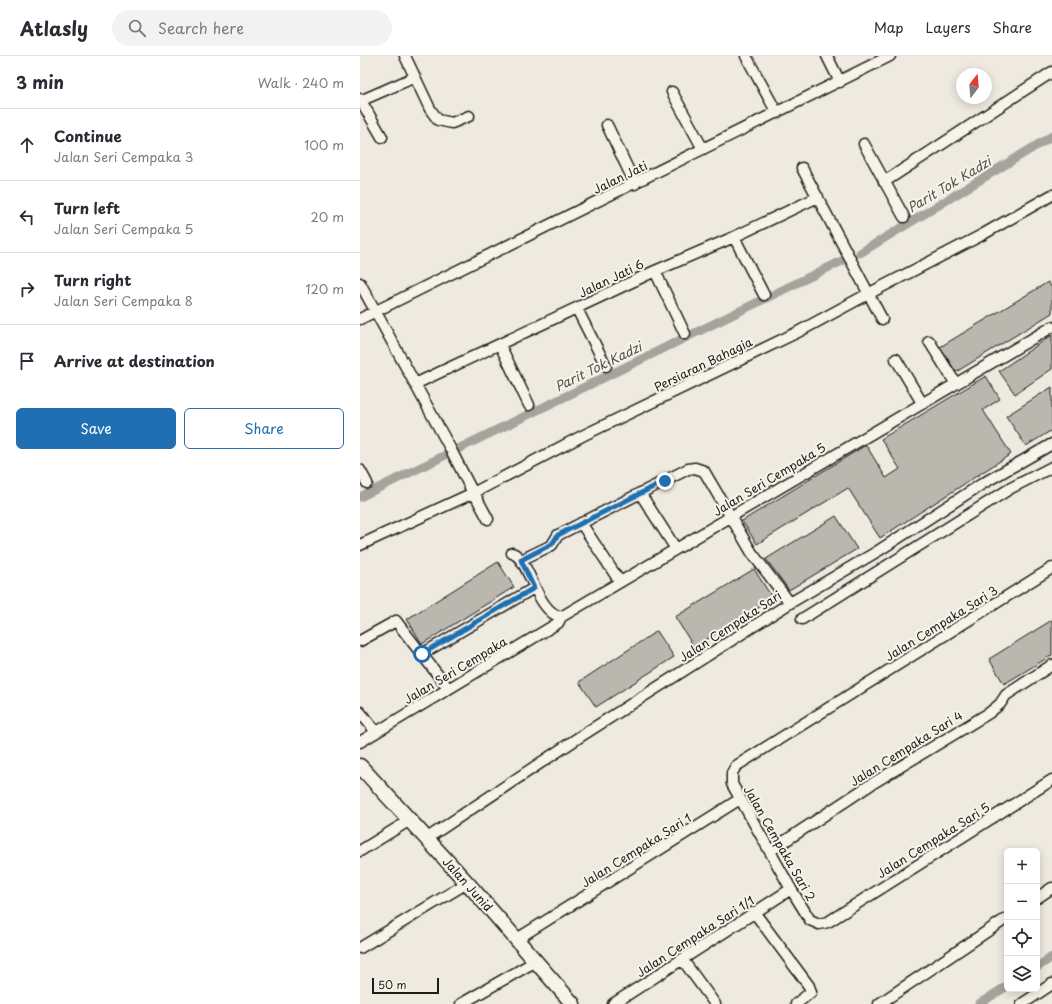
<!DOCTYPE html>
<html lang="en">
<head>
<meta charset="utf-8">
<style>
	:root { --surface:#fff; --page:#f2f2f3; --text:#2b2b33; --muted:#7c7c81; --line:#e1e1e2; --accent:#1f6fb2 }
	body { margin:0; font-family:"Playpen Sans",sans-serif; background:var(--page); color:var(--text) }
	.controls { position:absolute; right:12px; bottom:12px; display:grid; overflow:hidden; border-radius:6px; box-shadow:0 2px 10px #0003 }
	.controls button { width:36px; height:36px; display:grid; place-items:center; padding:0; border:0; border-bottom:1px solid var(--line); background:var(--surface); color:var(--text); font:20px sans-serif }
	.compass { position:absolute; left:596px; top:12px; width:36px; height:36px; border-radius:50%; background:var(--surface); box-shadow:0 2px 10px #0003; rotate:16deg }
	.scale { position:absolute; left:12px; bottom:10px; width:67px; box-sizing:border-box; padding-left:4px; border:2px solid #1c1c1c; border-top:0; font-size:11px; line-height:14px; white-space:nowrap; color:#1c1c1c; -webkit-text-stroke:3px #f7f3e8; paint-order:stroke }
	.stop { position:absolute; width:12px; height:12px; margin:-9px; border:3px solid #1f6fb2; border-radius:50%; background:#fff }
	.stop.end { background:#1f6fb2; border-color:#fff; box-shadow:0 1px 4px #0008 }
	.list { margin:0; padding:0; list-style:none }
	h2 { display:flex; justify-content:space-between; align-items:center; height:52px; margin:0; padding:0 16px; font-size:17px }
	h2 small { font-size:13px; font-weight:400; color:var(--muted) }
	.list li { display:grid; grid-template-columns:26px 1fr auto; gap:12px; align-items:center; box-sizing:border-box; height:72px; padding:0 16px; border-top:1px solid var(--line) }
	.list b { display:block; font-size:15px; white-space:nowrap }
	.list p { margin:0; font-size:13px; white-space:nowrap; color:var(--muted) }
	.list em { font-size:13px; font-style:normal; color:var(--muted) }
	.actions { display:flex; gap:8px; padding:12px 16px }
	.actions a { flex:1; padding:9px 0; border:1px solid var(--accent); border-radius:6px; text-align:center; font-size:14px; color:var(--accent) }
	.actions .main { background:var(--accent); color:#fff }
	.icon { flex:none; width:22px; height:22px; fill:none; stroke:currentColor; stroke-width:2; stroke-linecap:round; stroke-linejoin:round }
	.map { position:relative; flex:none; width:692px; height:948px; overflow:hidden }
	header { display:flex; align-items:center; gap:24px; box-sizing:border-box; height:56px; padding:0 20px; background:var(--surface); border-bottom:1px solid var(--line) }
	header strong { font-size:19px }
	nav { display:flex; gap:22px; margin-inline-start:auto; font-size:14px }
	.search { width:280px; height:36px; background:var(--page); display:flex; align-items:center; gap:10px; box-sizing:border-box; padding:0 14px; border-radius:22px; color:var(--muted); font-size:15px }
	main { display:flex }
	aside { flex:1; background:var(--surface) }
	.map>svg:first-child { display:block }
</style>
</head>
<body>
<header>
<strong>Atlasly</strong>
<div class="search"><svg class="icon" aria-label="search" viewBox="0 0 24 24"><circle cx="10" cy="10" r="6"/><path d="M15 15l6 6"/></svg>Search here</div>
<nav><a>Map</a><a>Layers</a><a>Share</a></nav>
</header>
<main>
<aside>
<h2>3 min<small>Walk · 240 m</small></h2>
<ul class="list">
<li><svg class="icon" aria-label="ahead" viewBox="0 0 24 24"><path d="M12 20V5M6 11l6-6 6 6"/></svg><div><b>Continue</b><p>Jalan Seri Cempaka 3</p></div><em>100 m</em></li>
<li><svg class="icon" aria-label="left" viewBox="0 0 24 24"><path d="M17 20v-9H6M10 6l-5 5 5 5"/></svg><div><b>Turn left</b><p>Jalan Seri Cempaka 5</p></div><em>20 m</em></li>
<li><svg class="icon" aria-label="right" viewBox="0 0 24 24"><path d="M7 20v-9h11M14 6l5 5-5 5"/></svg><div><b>Turn right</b><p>Jalan Seri Cempaka 8</p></div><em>120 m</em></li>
<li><svg class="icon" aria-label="arrive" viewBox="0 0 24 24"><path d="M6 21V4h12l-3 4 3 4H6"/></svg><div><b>Arrive at destination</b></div></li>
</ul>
<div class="actions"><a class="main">Save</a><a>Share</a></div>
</aside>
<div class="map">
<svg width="692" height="948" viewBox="0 0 692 948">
	<rect width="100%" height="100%" fill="#eeeae0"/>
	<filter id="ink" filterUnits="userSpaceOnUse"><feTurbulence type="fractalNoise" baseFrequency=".025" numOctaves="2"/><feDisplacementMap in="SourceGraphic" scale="8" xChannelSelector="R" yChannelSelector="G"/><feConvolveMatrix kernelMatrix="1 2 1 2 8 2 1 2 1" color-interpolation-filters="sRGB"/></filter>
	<g filter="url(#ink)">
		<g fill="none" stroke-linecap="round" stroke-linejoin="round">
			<!-- canal -->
			<path stroke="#a6a39d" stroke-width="9" d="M500 197 692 80
				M0 441 488 202
				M677 911 692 901
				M619 948 647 930"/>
		</g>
		<!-- building -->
		<path fill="#bab7af" stroke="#1c1c1c" d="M688 226 692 232V257L596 316 580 291Z
			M692 279V313L655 338 639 315Z
			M626 320 640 343 623 354 651 398 520 482 488 432 397 488 382 465 506 389 526 422 540 413 521 383Z
			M692 331V374L666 390 646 360Z
			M476 460 497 493 429 534 406 503Z
			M138 506 154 531 62 588 47 563Z
			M394 513 413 543 334 591 315 561Z
			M692 564V599L644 628 629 603Z
			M297 575 314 601 236 651 219 626Z"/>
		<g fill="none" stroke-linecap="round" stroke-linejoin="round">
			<defs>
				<path id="street" d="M45 0 70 53 78 64 92 67 109 60
					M386 0 417 57
					M467 0 480 26
					M312 36 343 93
					M0 43 22 81
					M0 45 55 21
					M247 69 275 128
					M504 88 544 161
					M442 112 522 263
					M524 126 692 16
					M374 181 404 239
					M295 215 325 278
					M0 227 90 392 113 437
					M217 253 246 310
					M0 263 530 0
					M569 285 596 328
					M140 289 169 349
					M536 303 562 347
					M55 328 295 215 374 181 458 141
					M0 414 7 427
					M114 437 128 463
					M280 437 316 493
					M221 467 260 526
					M0 489 113 437 222 380 438 276 508 238 620 180 692 139
					M152 497C170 502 175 555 201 561L692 271
					M161 504 192 489 198 479 328 413 335 412 344 415 392 497 430 547
					M692 512 376 710 372 717V728L431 833 450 864 459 868 468 866 692 724
					M442 563 651 432 692 411
					M0 585 36 565 88 632
					M62 598 174 532
					M0 656 16 676
					M0 686 198 567 201 561
					M66 783 221 680 430 547 518 495 622 428 692 388
					M0 795 50 764
					M410 795 510 729 629 657 640 648 646 639 692 609
					M677 842 692 832
					M394 856 449 930 451 936 436 948
					M157 883 380 743
					M0 892 107 827
					M322 903 355 948
					M101 948 176 905
					M253 948 431 833
					M519 948 647 862
					M662 948 692 928"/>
				<path id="secondary" d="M0 710 110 830 213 948"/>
			</defs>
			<!-- street casing -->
			<use href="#street" stroke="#1c1c1c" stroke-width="13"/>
			<!-- secondary casing -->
			<use href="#secondary" stroke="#1c1c1c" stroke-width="17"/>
			<!-- street -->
			<use href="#street" stroke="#f7f3e8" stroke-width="10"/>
			<!-- secondary -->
			<use href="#secondary" stroke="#f7f3e8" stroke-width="14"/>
		</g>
	</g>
	<g fill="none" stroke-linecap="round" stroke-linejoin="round" filter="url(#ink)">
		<!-- route -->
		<path stroke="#1f6fb2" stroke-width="5" d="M62 598 174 532 161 504 192 488 198 479 305 425"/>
	</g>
	<g text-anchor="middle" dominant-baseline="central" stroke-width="4" stroke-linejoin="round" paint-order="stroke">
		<!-- street labels -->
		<g font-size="12" fill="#1c1c1c" stroke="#f7f3e8">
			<text transform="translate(260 121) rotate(-26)">Jalan Jati</text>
			<text transform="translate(251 222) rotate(-26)">Jalan Jati 6</text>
			<text transform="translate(343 308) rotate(-26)">Persiaran Bahagia</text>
			<text transform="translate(409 423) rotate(-31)">Jalan Seri Cempaka 5</text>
			<text transform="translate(581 567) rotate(-32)">Jalan Cempaka Sari 3</text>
			<text transform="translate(370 570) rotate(-33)">Jalan Cempaka Sari</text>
			<text transform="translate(95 614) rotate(-31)">Jalan Seri Cempaka</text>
			<text transform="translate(546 692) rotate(-32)">Jalan Cempaka Sari 4</text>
			<text transform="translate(573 784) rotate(-32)">Jalan Cempaka Sari 5</text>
			<text transform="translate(420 787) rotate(60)">Jalan Cempaka Sari 2</text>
			<text transform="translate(276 794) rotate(-32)">Jalan Cempaka Sari 1</text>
			<text transform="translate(108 828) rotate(48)">Jalan Junid</text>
			<text transform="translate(335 880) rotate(-33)">Jalan Cempaka Sari 1/1</text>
		</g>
		<!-- water labels -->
		<g font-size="13" font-style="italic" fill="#535250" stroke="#f7f3e8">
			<text transform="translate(589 128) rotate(-31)">Parit Tok Kadzi</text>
			<text transform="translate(238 310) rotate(-26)">Parit Tok Kadzi</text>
		</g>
	</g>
</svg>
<div class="controls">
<button>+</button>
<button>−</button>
<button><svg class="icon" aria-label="locate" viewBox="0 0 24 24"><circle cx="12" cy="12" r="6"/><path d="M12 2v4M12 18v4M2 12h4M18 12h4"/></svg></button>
<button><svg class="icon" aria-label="layers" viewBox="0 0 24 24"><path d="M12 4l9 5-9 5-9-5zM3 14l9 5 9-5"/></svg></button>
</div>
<svg class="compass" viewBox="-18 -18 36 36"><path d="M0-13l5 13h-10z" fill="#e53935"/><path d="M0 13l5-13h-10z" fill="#7c7c81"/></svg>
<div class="scale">50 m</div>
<div class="stop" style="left:62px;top:598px"></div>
<div class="stop end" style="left:305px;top:425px"></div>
</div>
</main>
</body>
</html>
